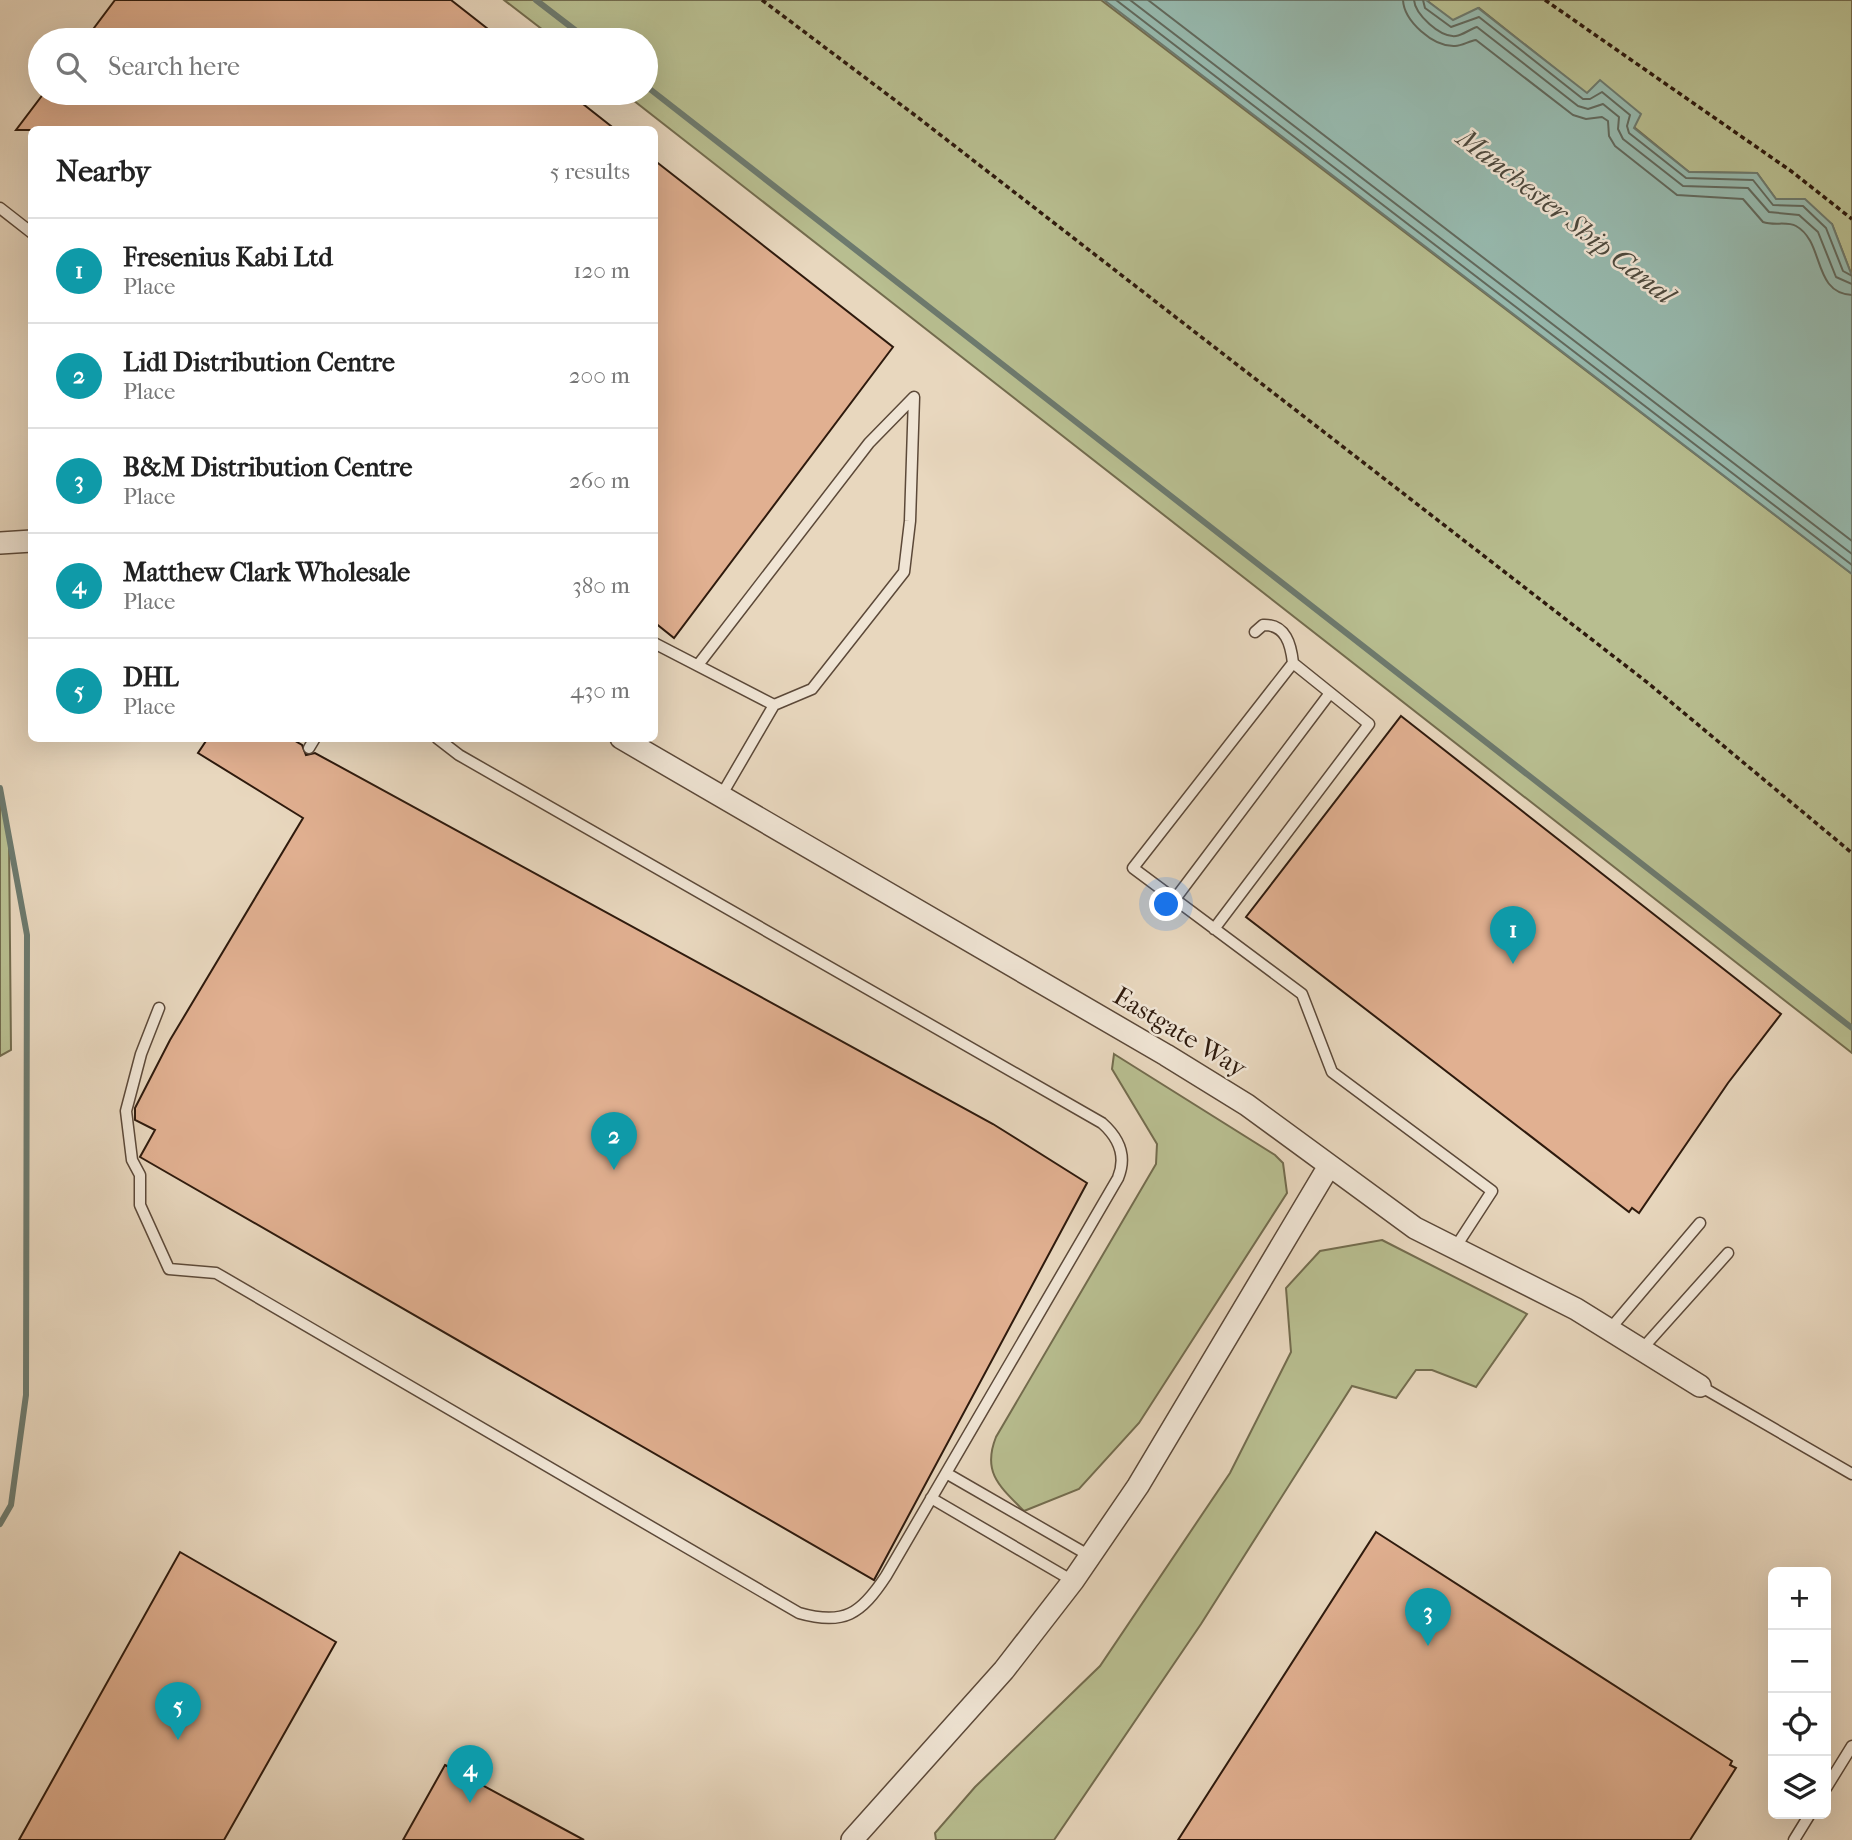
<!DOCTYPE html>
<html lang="en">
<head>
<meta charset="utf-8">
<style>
	:root { --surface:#fff; --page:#f2f2f2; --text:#222; --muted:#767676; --line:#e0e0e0; --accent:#8f2418 }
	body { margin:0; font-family:"IM FELL French Canon",serif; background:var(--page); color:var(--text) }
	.controls { position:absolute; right:21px; bottom:21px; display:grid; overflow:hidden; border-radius:10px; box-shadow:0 7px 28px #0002 }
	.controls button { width:63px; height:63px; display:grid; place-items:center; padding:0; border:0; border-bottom:2px solid var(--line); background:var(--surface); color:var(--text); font:35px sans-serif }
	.you { position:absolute; left:1167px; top:905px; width:24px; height:24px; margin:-18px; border:5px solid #fff; border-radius:50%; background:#1a73e8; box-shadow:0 0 0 10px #1a73e833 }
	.badge { display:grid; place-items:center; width:46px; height:46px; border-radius:50%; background:var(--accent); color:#fff; font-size:23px; font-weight:700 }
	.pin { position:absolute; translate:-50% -58px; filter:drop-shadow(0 2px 4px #0008) }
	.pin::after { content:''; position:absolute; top:37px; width:24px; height:21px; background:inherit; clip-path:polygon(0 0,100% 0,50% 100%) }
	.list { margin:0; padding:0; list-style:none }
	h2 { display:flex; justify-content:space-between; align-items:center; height:91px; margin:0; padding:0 28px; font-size:30px }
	h2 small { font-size:23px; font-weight:400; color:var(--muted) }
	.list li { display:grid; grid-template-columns:46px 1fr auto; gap:21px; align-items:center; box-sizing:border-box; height:105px; padding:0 28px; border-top:2px solid var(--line) }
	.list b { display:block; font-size:26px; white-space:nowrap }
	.list p { margin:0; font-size:23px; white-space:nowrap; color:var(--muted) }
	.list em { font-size:23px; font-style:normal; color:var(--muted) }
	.icon { flex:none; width:38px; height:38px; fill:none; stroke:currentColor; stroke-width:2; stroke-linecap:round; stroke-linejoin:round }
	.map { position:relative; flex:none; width:1852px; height:1840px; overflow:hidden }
	.search { position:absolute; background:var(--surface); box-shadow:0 7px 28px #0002; left:28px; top:28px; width:630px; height:77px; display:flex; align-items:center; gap:18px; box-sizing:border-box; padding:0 24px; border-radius:38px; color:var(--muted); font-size:26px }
	.panel { position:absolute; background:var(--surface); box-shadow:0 7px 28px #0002; left:28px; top:126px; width:630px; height:616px; border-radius:10px }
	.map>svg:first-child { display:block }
</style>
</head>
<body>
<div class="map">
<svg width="1852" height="1840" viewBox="0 0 1852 1840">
	<rect width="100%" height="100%" fill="#e8d7be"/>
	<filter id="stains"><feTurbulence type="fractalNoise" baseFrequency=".00286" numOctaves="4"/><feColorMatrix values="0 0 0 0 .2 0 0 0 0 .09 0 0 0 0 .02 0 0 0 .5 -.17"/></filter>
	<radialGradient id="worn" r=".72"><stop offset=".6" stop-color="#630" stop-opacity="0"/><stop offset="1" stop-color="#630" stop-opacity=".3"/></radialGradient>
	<!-- green -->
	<path fill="#b8be90" stroke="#736c4e" stroke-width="2" d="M504 0H1101L1852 574V1053L624 93H646V40H556Z
		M1426 0H1852V276L1832 224 1776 199 1757 173 1689 172 1634 127 1600 81 1587 94 1479 8 1453 21Z
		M0 796 9 840 11 1050 0 1056Z
		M1114 1054 1275 1155 1283 1163 1287 1193 1139 1423 1079 1489 1024 1511C999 1486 982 1472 996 1437L1156 1164 1157 1144 1112 1069Z
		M1382 1240 1527 1314 1476 1387 1432 1370H1416L1396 1398 1352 1386 1201 1624 1054 1840H936L935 1833 975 1787 1100 1666 1230 1473 1291 1352 1286 1288 1320 1251Z"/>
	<!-- water -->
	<path fill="#97baaf" stroke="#6d7a6e" stroke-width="2" d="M1104 0H1426L1453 20 1478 8 1587 93 1600 80 1641 114 1634 128 1689 172 1757 173 1776 199H1805L1832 224 1852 276V574Z"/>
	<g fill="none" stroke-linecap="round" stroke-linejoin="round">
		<!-- shore -->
		<path stroke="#626a5e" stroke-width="2" d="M1116 0 1852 565
			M1130 0 1852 554
			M1148 0 1852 541
			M1403 0C1404 21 1433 47 1455 46 1462 46 1469 41 1476 40L1573 115 1586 119 1602 117 1608 121 1609 136 1615 146 1677 195 1743 199 1763 222C1774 226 1787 221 1796 226 1825 242 1812 293 1852 295
			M1414 0C1415 14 1440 38 1456 36 1463 35 1470 29 1477 27L1578 106 1588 109 1603 104 1619 117 1618 129 1623 139 1683 186 1748 188 1769 212 1799 215 1818 232 1836 277 1852 284
			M1423 0 1425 8 1451 27 1479 17 1583 99H1590L1602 92 1630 115 1627 126 1629 133 1686 178 1753 180 1773 205 1803 206 1826 228 1843 271 1852 276"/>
		<!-- stream -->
		<path stroke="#6d7a6e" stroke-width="6" d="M536 0 588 40
			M646 86 1852 1028
			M0 788 27 935 26 1395 11 1505 0 1524"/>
	</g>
	<!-- building -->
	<path fill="#e1b091" stroke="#2e1a0d" stroke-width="2" d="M115 0H451L502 40H85Z
		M44 93H569L616 130H16Z
		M654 160 893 347 674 638 654 622Z
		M1401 716 1781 1014 1728 1083 1639 1213 1632 1208 1629 1212 1246 917Z
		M208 738H290L302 745 306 755 315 753 993 1124 1087 1183 874 1580 140 1157 155 1130 135 1120V1108L170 1040 303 818 198 753Z
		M1376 1532 1732 1761 1730 1765 1736 1768 1690 1840H1178Z
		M180 1552 336 1642 224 1840H19Z
		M445 1765 584 1840H403Z"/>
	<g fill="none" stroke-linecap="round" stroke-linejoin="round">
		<defs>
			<path id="service" d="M0 208 32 233
				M1255 632 1263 625C1286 624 1291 645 1293 663
				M654 643 774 705 721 796
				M698 665 869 443 914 397 910 521 904 572 812 689 774 705
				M309 748 315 738
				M1175 899 1330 693
				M1214 929 1369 724 1293 663 1133 868 1302 994 1332 1072 1492 1191 1455 1248
				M159 1008 141 1054 126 1111 132 1160 140 1175V1205L169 1269 216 1273 799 1613C844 1626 861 1614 886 1576L1118 1178C1127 1156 1119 1138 1102 1123L459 755 437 738
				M1610 1329 1700 1223
				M1642 1349 1728 1253
				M1700 1386 1852 1474
				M946 1473 1090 1556
				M931 1498 1073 1581
				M1826 1788 1852 1746
				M1794 1840 1810 1814"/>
			<path id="minor" d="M0 543 32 541
				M621 738 1166 1055 1247 1105 1415 1228 1576 1309 1700 1386
				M852 1840 1004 1670 1073 1581 1138 1486 1329 1166"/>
		</defs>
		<!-- service casing -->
		<use href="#service" stroke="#5c4939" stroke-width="13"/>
		<!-- minor casing -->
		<use href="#minor" stroke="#5c4939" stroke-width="24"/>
		<!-- path -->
		<path stroke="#2e1a0d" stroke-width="3.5" stroke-dasharray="5 3.5" stroke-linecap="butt" d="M762 0 916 116 1648 683 1852 853
			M1545 0 1791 171 1852 219"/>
		<!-- service -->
		<use href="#service" stroke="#f0e5d5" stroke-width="10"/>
		<!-- minor -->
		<use href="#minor" stroke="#f0e5d5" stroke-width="21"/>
	</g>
	<g text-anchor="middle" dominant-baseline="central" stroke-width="5" stroke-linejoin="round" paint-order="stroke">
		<!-- street labels -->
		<g font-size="26" fill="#2e1a0d" stroke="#f0e5d5">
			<text transform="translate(1180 1032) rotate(31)">Eastgate Way</text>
		</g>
		<!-- water labels -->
		<g font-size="28" font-style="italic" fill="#4e4a3e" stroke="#f0e5d5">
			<text transform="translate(1566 216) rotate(38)">Manchester Ship Canal</text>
		</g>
	</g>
	<rect width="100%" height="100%" filter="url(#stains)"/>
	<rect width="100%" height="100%" fill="url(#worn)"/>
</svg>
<div class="controls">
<button>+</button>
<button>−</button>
<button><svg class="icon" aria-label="locate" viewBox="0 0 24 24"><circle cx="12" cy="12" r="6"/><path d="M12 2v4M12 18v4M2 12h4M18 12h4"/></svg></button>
<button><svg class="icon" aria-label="layers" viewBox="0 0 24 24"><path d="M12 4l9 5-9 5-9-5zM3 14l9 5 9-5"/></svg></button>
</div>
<div class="you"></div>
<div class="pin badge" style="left:1513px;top:964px;background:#0f9aa8">1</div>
<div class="pin badge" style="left:614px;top:1170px;background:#0f9aa8">2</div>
<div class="pin badge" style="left:1428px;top:1646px;background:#0f9aa8">3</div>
<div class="pin badge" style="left:470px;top:1803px;background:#0f9aa8">4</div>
<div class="pin badge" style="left:178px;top:1740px;background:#0f9aa8">5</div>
<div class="search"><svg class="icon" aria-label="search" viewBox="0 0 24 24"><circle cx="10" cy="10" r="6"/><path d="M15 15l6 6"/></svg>Search here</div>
<section class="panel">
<h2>Nearby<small>5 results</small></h2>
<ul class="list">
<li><span class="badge" style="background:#0f9aa8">1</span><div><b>Fresenius Kabi Ltd</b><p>Place</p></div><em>120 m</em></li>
<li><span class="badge" style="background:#0f9aa8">2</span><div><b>Lidl Distribution Centre</b><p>Place</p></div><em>200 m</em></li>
<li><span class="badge" style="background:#0f9aa8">3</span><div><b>B&amp;M Distribution Centre</b><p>Place</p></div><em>260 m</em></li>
<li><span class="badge" style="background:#0f9aa8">4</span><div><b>Matthew Clark Wholesale</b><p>Place</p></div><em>380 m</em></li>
<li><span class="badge" style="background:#0f9aa8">5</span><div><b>DHL</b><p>Place</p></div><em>430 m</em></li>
</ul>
</section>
</div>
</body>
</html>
